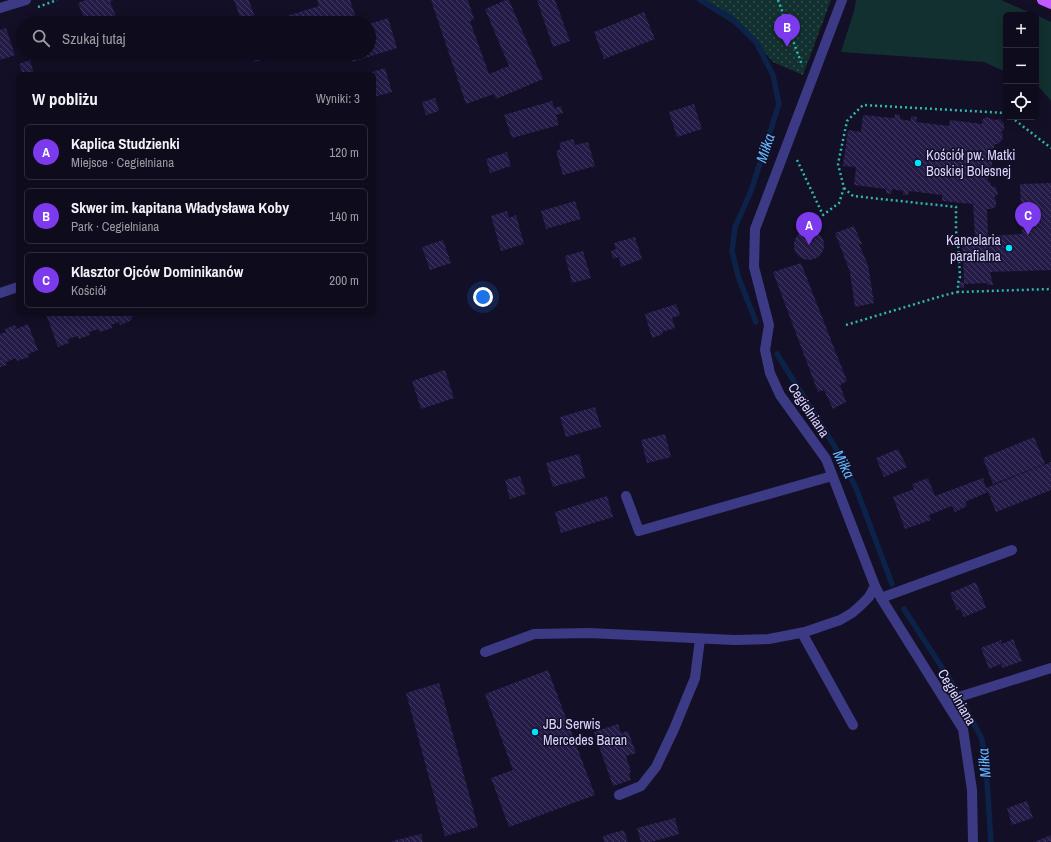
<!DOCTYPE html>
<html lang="pl">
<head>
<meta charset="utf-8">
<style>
	:root { --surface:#0e0b1c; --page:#1c1929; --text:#f1f3f6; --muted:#9b9ba3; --line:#2e2b3b; --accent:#7c3aed }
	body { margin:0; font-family:"Archivo Narrow",sans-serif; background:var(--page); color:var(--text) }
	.controls { position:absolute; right:12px; top:12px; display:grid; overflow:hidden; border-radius:6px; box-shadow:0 2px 10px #0003 }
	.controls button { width:36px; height:36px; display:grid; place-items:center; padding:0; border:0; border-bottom:1px solid var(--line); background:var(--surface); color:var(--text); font:20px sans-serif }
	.you { position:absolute; left:483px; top:297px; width:14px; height:14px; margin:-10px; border:3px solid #fff; border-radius:50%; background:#1a73e8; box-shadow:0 0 0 6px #1a73e833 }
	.badge { display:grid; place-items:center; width:26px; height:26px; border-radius:50%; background:var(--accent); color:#fff; font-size:13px; font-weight:700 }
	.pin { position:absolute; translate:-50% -33px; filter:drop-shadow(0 1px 2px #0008) }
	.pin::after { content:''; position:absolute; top:21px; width:14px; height:12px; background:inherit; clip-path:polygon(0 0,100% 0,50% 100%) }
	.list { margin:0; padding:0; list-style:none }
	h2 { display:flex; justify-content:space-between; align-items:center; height:52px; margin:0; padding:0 16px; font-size:17px }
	h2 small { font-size:13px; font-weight:400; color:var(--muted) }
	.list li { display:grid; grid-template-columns:26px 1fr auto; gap:12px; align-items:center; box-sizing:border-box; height:56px; margin:0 8px 8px; padding:0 8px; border:1px solid var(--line); border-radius:6px }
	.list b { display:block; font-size:15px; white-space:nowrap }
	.list p { margin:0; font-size:13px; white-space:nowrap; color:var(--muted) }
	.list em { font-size:13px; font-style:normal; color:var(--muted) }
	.icon { flex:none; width:22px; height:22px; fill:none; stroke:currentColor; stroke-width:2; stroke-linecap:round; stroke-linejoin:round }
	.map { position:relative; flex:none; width:1051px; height:842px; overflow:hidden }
	.search { position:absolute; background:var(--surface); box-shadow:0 2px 10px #0003; left:16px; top:16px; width:360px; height:44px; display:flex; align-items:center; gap:10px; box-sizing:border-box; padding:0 14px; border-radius:22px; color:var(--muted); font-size:15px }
	.panel { position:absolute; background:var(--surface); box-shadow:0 2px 10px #0003; left:16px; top:72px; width:360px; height:244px; border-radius:6px }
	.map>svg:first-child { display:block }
</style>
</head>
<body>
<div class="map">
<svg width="1051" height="842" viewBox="0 0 1051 842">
	<defs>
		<pattern id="park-dots" width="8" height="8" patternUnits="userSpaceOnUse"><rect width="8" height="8" fill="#12302f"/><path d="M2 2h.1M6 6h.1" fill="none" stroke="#344d4e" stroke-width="1.8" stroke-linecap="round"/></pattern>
		<pattern id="building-back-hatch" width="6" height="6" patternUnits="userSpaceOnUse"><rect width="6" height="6" fill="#241b47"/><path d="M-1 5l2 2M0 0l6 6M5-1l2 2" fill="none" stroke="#433b63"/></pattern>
	</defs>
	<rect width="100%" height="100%" fill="#130f26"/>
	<!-- grass -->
	<path fill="#12302f" d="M856 0H1001L1035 15H1006V72L984 62 841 52 854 11Z
		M1036 15 1051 22V101L1040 88 1036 86Z"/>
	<!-- park -->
	<path fill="url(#park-dots)" d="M700 0H831L803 75 773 62 747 32 702 4Z"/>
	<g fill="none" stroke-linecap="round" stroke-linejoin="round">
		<!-- stream -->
		<path stroke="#0c2248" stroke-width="5.5" d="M700 0 731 18 756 42 773 75 779 104 751 191 735 227 732 251 738 276 756 322
			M777 354 835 447 856 488 892 584
			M904 609 952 683 982 739 987 781 991 842"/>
	</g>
	<!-- building -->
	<path fill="url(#building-back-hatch)" d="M86 0H114L110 2 116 16 99 23H86L78 3Z
		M234 0H249L257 23H242Z
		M317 0H350L358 23H289L287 16 319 6Z
		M431 0H468L474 19 470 21 489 74 509 66 485 9 506 0H509L543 79 496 99 494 94 466 104Z
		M537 0H555L570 41 553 47Z
		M644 12 655 39 604 59 594 32Z
		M388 18 397 48 352 62 349 53H369V24Z
		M6 28 15 55 0 60V30Z
		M102 53H122L104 59Z
		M252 53H267L269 57 255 62Z
		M30 60 34 74H23L19 64Z
		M385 68 392 92 374 97V74H366Z
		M435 98 439 111 426 115 422 102Z
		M552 101 554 108 561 106 563 113 556 115 559 125 512 138 504 115Z
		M694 104 702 129 677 137 669 112Z
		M895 114 900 115V119L911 121V116L917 117 916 122 949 126 950 120 982 124V120L986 117 994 120 1001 119V121L1004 123V130L1001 131 1003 135 1002 141 999 142V144H995L994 148 991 149V153L994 156V160L992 161V175L988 178V181L991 183V186L996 187 998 195H996L994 198 996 200V206L992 209H987L988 236 1022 234 1020 184 1051 183V270L990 272 993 285H987V283L964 284V288H961L959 286V282H964L962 237 975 236 973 204 942 201V195L909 191 908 195H903V191L892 189 891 194 886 193V189L854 185 856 167 843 166 848 130 861 132 863 115 894 118Z
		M573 139 575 145 588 142 595 166 563 175 556 151 561 149 559 143Z
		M507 152 511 166 490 173 486 159Z
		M575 201 581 219 546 229 541 211Z
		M507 211 509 218 516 215 524 244 501 251 491 216Z
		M854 226 862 244H859L868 265 874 303 855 307 850 272 835 233Z
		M794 245a15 15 0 1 1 30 0a15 15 0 1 1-30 0Z
		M635 237 642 259 621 267 619 257 613 259 611 251 616 249 614 243Z
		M443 240 451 263 430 270 422 247Z
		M583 251 591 278 572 283 565 256Z
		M801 263 847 381 840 385 846 402 833 409 824 390 818 392 773 272Z
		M676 304 680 315 672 318 675 328 662 332 663 334 652 338 645 314Z
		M46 314H139L131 317 132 320 120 325 119 322 111 325 112 328 100 332 98 329 89 332 90 335 79 339 78 336 68 339 69 343 58 347Z
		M28 324 38 350 28 354 29 357 17 361 16 358 6 362 7 365 0 367V334L6 332 5 329 15 325 16 329Z
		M445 370 454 398 421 409 412 381Z
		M595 407 601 427 566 437 560 417Z
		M665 434 671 457 647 463 641 440Z
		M1034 437 1045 464 993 484 983 458Z
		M898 449 907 467 884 477 876 458Z
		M579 454 585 478 553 487 546 463Z
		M1051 462V490L996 512 988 492 965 502 967 506 955 512 952 506 929 515 931 520 905 529 893 497 914 489 912 484 928 478 935 496 983 478 986 488Z
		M520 476 526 494 510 499 505 480Z
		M607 496 613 517 561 533 555 512Z
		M976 582 986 608 964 617 960 609 957 610 950 593Z
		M1013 639 1022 661 1003 668 1001 664 989 669 981 648 1001 640 1002 644Z
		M548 670 595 795 509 827 491 778 513 770 485 694Z
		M439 683 478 827 445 836 406 693Z
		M618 724 621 733 628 731 636 753 626 756 631 772 629 774 631 780 613 786 594 732Z
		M1027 801 1033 818 1012 825 1007 808Z
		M675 818 679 834 651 842H641L637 828Z
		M624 830 628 842H604L603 836Z
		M421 834 423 842H392V841Z
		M1051 835V842H1034Z"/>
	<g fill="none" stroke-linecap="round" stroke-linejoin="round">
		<!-- path -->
		<path stroke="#2fb8b0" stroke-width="2.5" stroke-dasharray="2 3" stroke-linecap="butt" d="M778 0 802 65
			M38 7 57 0
			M1011 117 1051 148
			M797 160 823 215 839 203 844 188 838 164 847 121 863 105 1006 113
			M844 188 853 196 956 207V231L958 243 960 277 958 283V292L1051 289
			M846 325 945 295 958 292"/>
		<!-- minor -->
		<path stroke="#3d3a85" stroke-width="10" d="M842 0 755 229 754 267 769 325 765 350 770 373 780 395 826 459 875 586 881 598 963 729 972 790 973 842
			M0 8 26 0
			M0 293 18 287
			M626 496 639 531 832 476
			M881 598 1012 550
			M802 633 853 725
			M485 652 534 634 589 633 734 640 769 639 805 632 840 620 852 613 860 606 869 597 875 586
			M946 701 1051 668
			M619 795 641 786 656 767 674 729 695 678 700 639"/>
		<!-- major -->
		<path stroke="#c25bff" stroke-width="10" d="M1042 0 1051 4"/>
	</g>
	<!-- markers -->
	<g fill="#00e5ff" stroke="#130f26" stroke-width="1.5">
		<circle cx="918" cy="163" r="4"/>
		<circle cx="1009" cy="248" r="4"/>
		<circle cx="535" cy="732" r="4"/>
	</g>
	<g text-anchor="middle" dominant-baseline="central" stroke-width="3" stroke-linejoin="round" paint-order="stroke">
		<!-- poi labels -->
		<g font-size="14" fill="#d9d4ff" stroke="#130f26" text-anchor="start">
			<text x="926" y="155">Kościół pw. Matki<tspan x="926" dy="16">Boskiej Bolesnej</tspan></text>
			<text x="1001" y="240" text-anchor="end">Kancelaria<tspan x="1001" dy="16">parafialna</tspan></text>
			<text x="543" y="724">JBJ Serwis<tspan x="543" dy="16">Mercedes Baran</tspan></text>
		</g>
		<!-- street labels -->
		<g font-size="14" fill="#d9d4ff" stroke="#130f26">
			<text transform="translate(809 410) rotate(56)">Cegielniana</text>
			<text transform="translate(957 697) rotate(60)">Cegielniana</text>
		</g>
		<!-- water labels -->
		<g font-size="15" font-style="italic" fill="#62b6ff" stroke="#130f26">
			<text transform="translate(765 148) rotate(-72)">Miłka</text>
			<text transform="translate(844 464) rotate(63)">Miłka</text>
			<text transform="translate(984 763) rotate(-95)">Miłka</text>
		</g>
	</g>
</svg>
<div class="controls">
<button>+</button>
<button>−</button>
<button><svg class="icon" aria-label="locate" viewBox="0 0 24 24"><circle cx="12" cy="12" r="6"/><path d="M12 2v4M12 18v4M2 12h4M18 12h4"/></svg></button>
</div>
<div class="you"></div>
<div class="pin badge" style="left:809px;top:245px">A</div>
<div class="pin badge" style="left:787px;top:47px">B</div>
<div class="pin badge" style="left:1028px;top:235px">C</div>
<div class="search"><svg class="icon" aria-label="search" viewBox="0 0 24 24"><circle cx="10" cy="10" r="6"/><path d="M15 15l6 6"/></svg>Szukaj tutaj</div>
<section class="panel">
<h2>W pobliżu<small>Wyniki: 3</small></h2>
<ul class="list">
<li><span class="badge">A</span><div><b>Kaplica Studzienki</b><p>Miejsce · Cegielniana</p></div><em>120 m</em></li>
<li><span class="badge">B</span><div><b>Skwer im. kapitana Władysława Koby</b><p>Park · Cegielniana</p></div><em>140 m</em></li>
<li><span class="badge">C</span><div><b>Klasztor Ojców Dominikanów</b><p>Kościół</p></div><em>200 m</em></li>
</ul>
</section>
</div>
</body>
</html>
